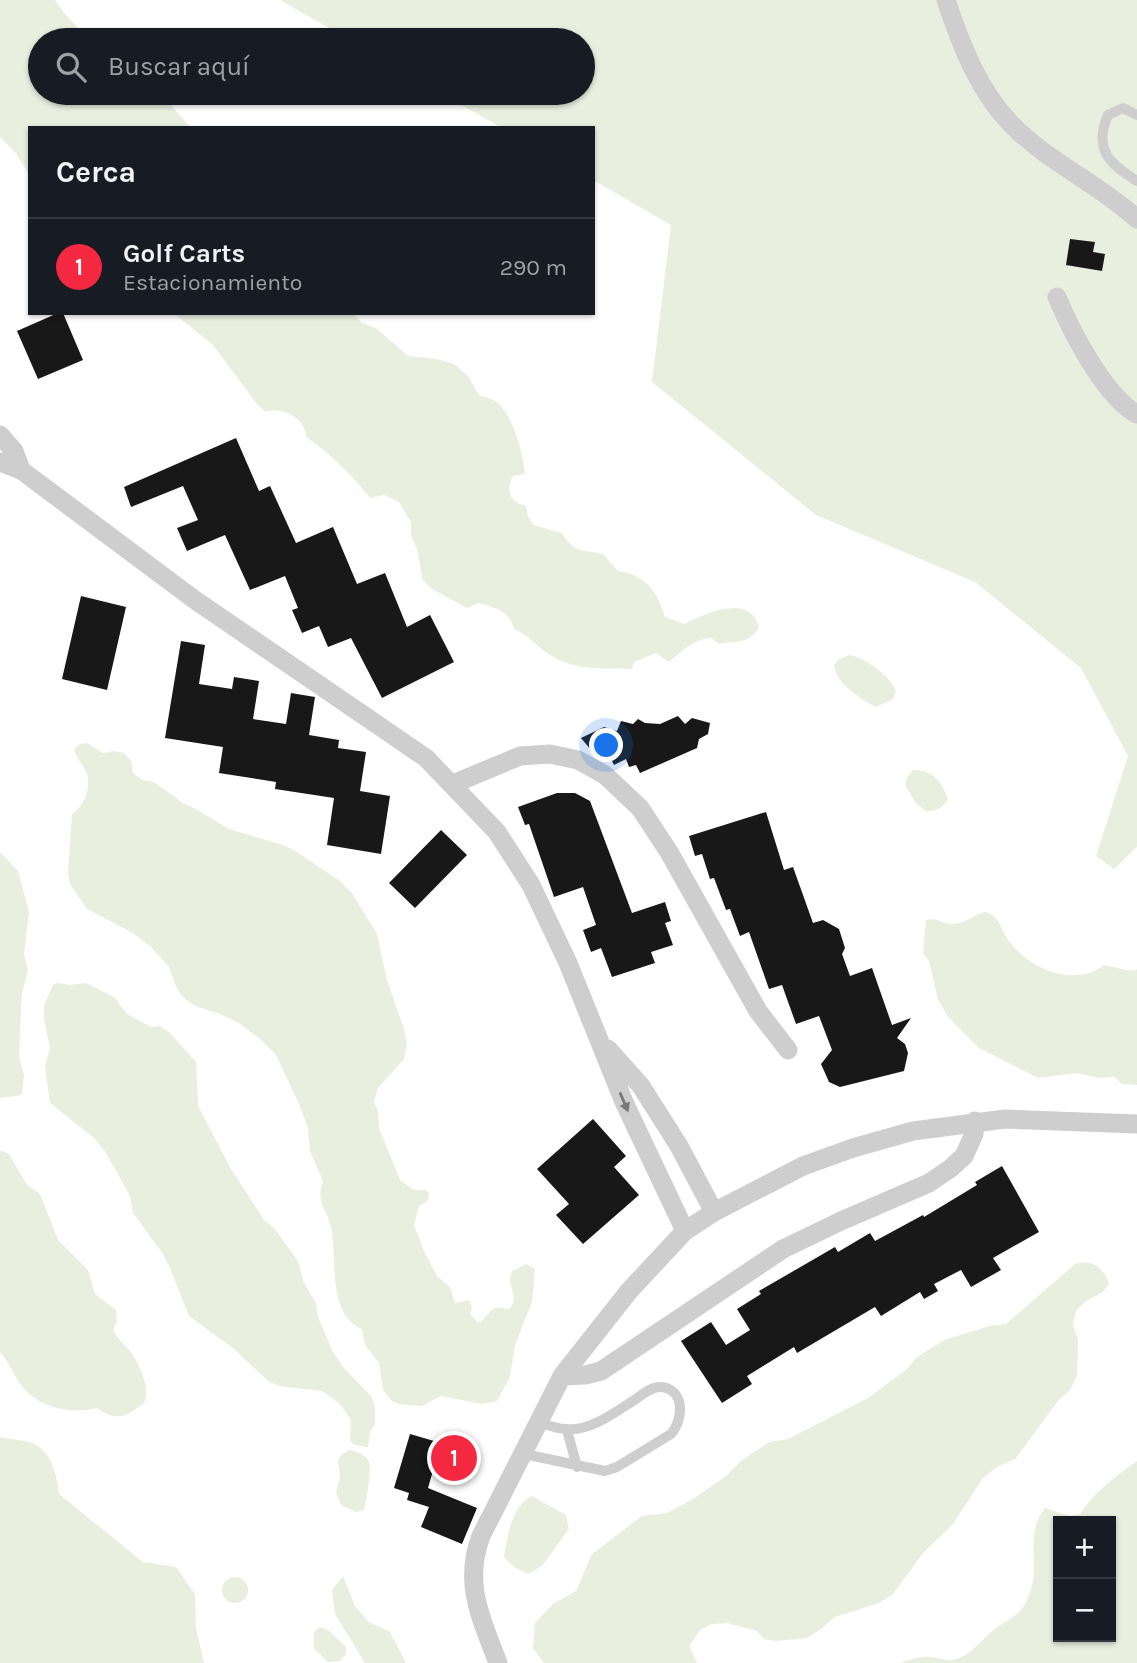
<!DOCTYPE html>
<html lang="es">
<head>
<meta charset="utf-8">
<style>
	:root { --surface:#171b24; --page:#242831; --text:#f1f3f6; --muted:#9ea1a6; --line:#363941; --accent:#f42840 }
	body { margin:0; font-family:Karla,sans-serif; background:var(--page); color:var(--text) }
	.controls { position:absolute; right:21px; bottom:21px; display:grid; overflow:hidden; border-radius:0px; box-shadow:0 2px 5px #0004 }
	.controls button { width:63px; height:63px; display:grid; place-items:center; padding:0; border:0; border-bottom:2px solid var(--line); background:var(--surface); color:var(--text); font:35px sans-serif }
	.you { position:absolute; left:607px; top:746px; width:24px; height:24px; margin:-18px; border:5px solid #fff; border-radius:50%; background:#1a73e8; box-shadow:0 0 0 10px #1a73e833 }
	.badge { display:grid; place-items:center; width:46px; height:46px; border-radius:50%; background:var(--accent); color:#fff; font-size:23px; font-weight:700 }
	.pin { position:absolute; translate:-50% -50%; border:4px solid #fff; box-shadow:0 2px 7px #0006 }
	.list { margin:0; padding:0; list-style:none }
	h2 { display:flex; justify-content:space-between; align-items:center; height:91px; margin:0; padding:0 28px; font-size:30px }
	h2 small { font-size:23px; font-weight:400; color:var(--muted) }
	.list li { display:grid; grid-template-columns:46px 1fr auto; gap:21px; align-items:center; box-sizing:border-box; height:98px; padding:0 28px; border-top:2px solid var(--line) }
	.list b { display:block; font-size:26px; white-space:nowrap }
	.list p { margin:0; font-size:23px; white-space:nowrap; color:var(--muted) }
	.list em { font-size:23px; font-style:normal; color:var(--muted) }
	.icon { flex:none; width:38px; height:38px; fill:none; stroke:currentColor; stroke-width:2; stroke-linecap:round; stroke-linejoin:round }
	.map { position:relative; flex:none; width:1137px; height:1663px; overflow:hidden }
	.search { position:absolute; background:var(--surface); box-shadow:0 2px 5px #0004; left:28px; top:28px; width:567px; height:77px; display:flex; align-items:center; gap:18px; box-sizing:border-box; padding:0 24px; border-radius:38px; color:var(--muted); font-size:26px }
	.panel { position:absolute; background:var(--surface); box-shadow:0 2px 5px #0004; left:28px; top:126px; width:567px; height:189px; border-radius:0px }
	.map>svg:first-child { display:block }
</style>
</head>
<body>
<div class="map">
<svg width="1137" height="1663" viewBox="0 0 1137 1663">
	<rect width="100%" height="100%" fill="#fff"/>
	<!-- green -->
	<path fill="#e8efdf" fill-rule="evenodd" d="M0 0H55L65 14 89 40H40V93H160L191 128H30V176L15 152 0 137Z
		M280 0H1137V847L1114 869 1096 856 1128 756 1081 668 975 582 816 515 652 382 671 225 593 180V128H502L441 93H583V40H350Z
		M173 313H353L362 323 376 328 408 356 437 359 454 364 468 376 479 395C484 397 491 398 495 401 512 411 524 455 525 474L513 476C505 491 510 502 526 506L528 516 533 525 562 533C575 554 581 549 603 554L618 571C646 575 657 591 665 617L684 624C707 613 749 593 759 627 749 645 737 640 719 644L711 638C694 639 682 651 669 662L656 653 634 662 632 669C604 668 575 671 550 655 536 646 529 635 514 629 510 611 494 607 478 603L467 608 432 589 422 579 418 552 411 535V522L399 502 384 495 370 498C351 474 331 454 306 437 307 419 281 405 266 412L257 404 213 345Z
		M850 655C866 658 891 677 896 691L893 699 876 707C861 700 835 682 834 665L839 659Z
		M87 743 103 753 113 751 124 753 131 761 133 773 142 780 154 782 183 803 196 809 229 829 283 845 294 850 340 881 352 893 377 934 387 980 404 1029 407 1044 404 1059 378 1088 374 1101 378 1112 379 1128 400 1180 414 1190H426L429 1193 428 1201 419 1206 414 1225 424 1251 437 1276 450 1287 455 1303 469 1300 472 1308 470 1314 477 1322H481C494 1308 490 1306 509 1309 521 1297 505 1285 512 1271L526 1264 535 1269 532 1302 515 1345 510 1377 497 1401 482 1404 441 1396 422 1406 399 1404 392 1401 383 1390 379 1363 365 1345 362 1329C326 1314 338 1258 331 1228 327 1207 315 1204 323 1181L310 1151 308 1128 298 1102 276 1055 260 1039 239 1023 220 1014 195 1006 184 998 177 989 169 967 151 947 133 933 87 909 70 884 68 873 72 814C84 806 91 789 87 774 84 765 76 759 74 749L80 744Z
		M913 770C932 769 944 783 948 800 941 809 937 811 925 811L915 802 905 784 908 776Z
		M0 852 18 871 29 912 24 954 28 971 22 993 21 1008 19 1057 24 1075 22 1095 0 1098Z
		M986 912C1000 917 1001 930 1009 941 1030 969 1074 988 1104 965L1131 971 1137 969V1085L1122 1084 1115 1077 1099 1078 1076 1073 1038 1078 979 1048 948 1017 938 1000 929 961 923 953 926 920C936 917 943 924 954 924 966 923 974 914 986 912Z
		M58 983 69 985 86 983 114 997 127 1014 151 1027 160 1026 169 1032 196 1062 198 1106 230 1167 264 1220 274 1228 298 1261 304 1283 316 1303 318 1317 333 1352 343 1367 371 1396 375 1406V1424L370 1432 368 1447 355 1445 350 1441 351 1420 340 1404 322 1391 280 1386 269 1382 234 1349 189 1316 170 1268 163 1254 133 1213 130 1196 106 1153 94 1138 50 1103 45 1066 50 1048 44 1019V1005L53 985Z
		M0 1150 9 1154 27 1185 40 1194 58 1240 88 1270 95 1294 116 1310 117 1321 113 1329C117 1340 124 1343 130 1351 139 1363 151 1388 144 1403 126 1417 117 1422 97 1408 71 1414 39 1409 21 1385 13 1374 9 1362 0 1352Z
		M1085 1262C1097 1263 1105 1272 1109 1283L1103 1292 1086 1301 1076 1311 1073 1326 1078 1339 1077 1376 1070 1390 1058 1401 1015 1459 997 1467 983 1478 953 1524 924 1552 892 1595 879 1603 835 1617 821 1629 807 1638 776 1641 764 1639 757 1631 727 1623 712 1624 700 1630 689 1646 697 1663H544L533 1648 535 1623 553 1604 576 1591 592 1554 642 1516 667 1513 693 1499 726 1476 741 1461 769 1442 788 1439 868 1398 907 1369 916 1358 944 1340 990 1326 1006 1324 1075 1264Z
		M0 1437C10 1440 25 1439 34 1444 52 1452 57 1476 59 1494L143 1562 176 1567 195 1594 196 1628 204 1663H0Z
		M349 1450C356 1451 366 1454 369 1462 372 1468 366 1503 364 1510L356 1512 341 1505 336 1492 340 1479 338 1460 341 1455Z
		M1137 1461V1663H899C907 1661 917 1657 925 1657 934 1656 943 1661 952 1660 970 1657 981 1640 995 1629 1004 1621 1017 1617 1024 1606 1030 1595 1034 1582 1034 1570 1034 1547 1030 1527 1045 1508L1070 1516 1080 1514C1095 1491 1115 1477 1137 1461ZM1058 1521H1111V1637H1058Z
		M532 1496 566 1515 569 1529 542 1566 528 1574 514 1567 504 1557C507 1537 512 1505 532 1496Z
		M343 1576 355 1606 369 1622 390 1632 406 1663H365L335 1614 332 1590Z
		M222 1590a13 13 0 1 1 26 0a13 13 0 1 1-26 0Z
		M320 1627 328 1630 346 1647V1654L340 1661 328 1662 314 1648V1632Z"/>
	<!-- building -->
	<path fill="#181818" d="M1070 239 1095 242 1093 252 1105 254 1102 271 1066 265Z
		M58 313H63L83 360 38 379 17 331Z
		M236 438 259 491 270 486 296 543 333 527 357 584 385 573 407 627 430 615 454 662 382 698 351 638 328 647 319 626 302 633 292 610 298 608 285 576 250 590 225 535 187 551 177 528 198 520 183 486 131 507 124 487Z
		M81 596 126 607 107 690 62 679Z
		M181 641 205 645 199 684 232 689 234 677 259 681 253 719 286 724 291 693 315 697 309 735 339 740 338 748 366 752 360 791 390 796 381 854 327 845 334 798 275 789 276 782 219 773 223 747 165 738Z
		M678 716 685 724 692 718 710 723 708 734 699 739 697 748 640 773 636 765 629 767 626 759 614 765 607 751 591 750 581 738 604 727 617 731 621 721 633 724 638 719 645 723 660 724Z
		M557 793H575L590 801 632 913 665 902 671 921 665 923 673 945 651 952 655 963 612 977 601 948 591 952 583 930 596 925 583 887 554 897 529 824 525 825 518 807Z
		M766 812 784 870 793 867 813 923 823 920 839 929 845 948 842 954 850 976 872 968 892 1025 911 1018 897 1038 905 1044 908 1053 904 1071 840 1087 829 1082 821 1064 832 1050 819 1016 796 1024 782 985 769 989 749 932 740 936 730 909 726 910 714 878 710 879 702 854 695 856 689 836Z
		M441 830 467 855 415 908 389 883Z
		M593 1119 626 1156 614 1167 639 1195 583 1244 556 1215 569 1204 537 1169Z
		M1002 1166 1039 1232 993 1258 1001 1270 971 1287 961 1270 934 1284 938 1291 924 1299 920 1292 881 1316 875 1307 797 1353 794 1347 747 1376 752 1384 722 1403 681 1341 711 1322 726 1345 750 1330 737 1309 761 1294 759 1291 835 1247 838 1252 870 1233 875 1241 923 1215 924 1217 977 1185 975 1182Z
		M410 1434 441 1443 428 1488 477 1508 462 1544 421 1527 429 1507 407 1500 409 1493 394 1488Z"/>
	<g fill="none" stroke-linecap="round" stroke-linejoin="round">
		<!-- service -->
		<path stroke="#cecece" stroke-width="10" d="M1137 115 1123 108 1108 115C1093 150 1110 164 1137 181
			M567 1430 577 1467
			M524 1454 605 1471 617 1467 671 1434C684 1419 685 1388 660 1387 651 1387 643 1394 636 1399 617 1411 590 1432 566 1429 557 1429 547 1425 539 1422"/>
		<!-- minor -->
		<path stroke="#cecece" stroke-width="19" d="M946 0C961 45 979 92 1013 126 1050 163 1099 184 1137 219
			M1057 297C1071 331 1105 397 1137 414
			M0 435 14 451 21 470
			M0 462 21 470 195 600 426 758 497 832 531 885 568 963 624 1102 685 1231
			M453 784 520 756 550 754 578 760 605 775 640 808 669 852 758 1011 788 1050
			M608 1049 641 1086 679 1146 714 1212
			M562 1376 585 1375 601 1371 783 1249 841 1221 929 1183 951 1168 964 1156 974 1134 975 1121
			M498 1663C481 1618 463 1583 481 1536L562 1376 629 1291 685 1231 714 1212 803 1166 853 1148 913 1131 1005 1119 1137 1124"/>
	</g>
	<!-- one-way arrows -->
	<defs><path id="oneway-solid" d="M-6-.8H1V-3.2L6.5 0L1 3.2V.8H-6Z" transform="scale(1.75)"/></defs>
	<use fill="#787878" href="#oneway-solid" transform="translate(624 1102) rotate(67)"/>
</svg>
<div class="controls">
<button>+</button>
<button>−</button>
</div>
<div class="you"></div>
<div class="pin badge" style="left:454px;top:1458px">1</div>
<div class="search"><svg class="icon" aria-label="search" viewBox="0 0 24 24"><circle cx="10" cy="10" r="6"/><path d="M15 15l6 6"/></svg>Buscar aquí</div>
<section class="panel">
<h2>Cerca<small></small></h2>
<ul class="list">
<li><span class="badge">1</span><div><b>Golf Carts</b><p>Estacionamiento</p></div><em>290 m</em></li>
</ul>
</section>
</div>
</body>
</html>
